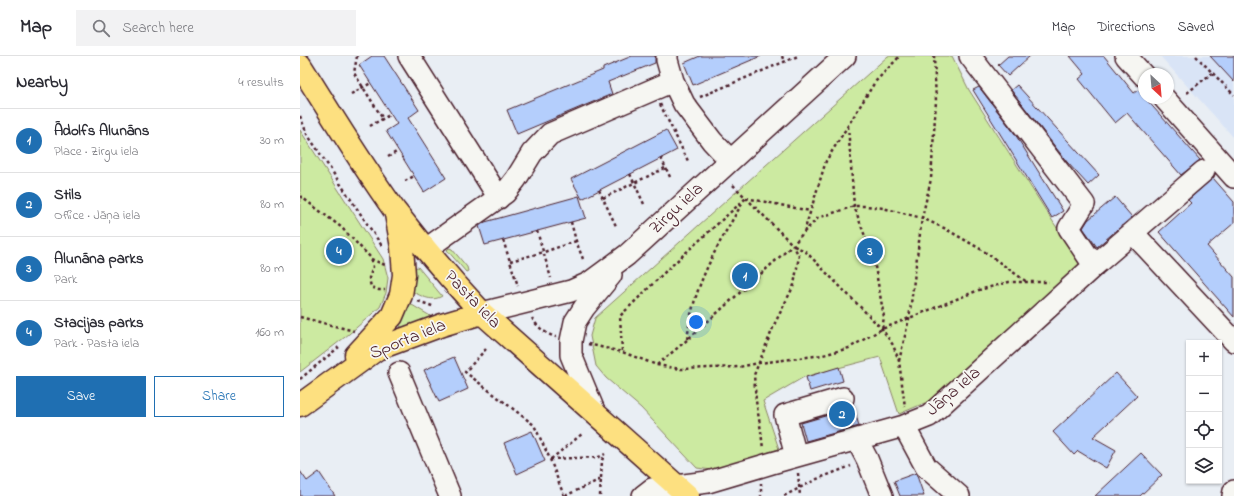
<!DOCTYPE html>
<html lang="en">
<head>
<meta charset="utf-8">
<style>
	:root { --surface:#fff; --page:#f2f2f3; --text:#2b2b33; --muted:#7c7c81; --line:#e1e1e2; --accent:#1f6fb2 }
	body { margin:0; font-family:"Indie Flower",sans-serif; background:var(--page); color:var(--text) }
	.controls { position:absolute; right:12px; bottom:12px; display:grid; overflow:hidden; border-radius:0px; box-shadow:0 1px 3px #0004 }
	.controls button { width:36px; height:36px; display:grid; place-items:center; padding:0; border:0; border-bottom:1px solid var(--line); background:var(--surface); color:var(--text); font:20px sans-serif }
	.compass { position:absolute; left:838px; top:12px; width:36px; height:36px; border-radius:50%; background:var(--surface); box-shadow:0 1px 3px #0004; rotate:154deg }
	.you { position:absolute; left:396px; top:266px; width:14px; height:14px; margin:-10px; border:3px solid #fff; border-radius:50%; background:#1a73e8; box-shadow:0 0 0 6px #1a73e833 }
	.badge { display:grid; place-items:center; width:26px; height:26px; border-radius:50%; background:var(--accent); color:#fff; font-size:13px; font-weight:700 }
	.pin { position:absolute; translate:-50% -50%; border:2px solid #fff; box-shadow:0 1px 4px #0006 }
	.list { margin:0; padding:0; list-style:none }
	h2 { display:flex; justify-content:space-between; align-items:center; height:52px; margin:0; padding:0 16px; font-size:17px }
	h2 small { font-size:13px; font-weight:400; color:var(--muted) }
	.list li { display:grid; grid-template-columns:26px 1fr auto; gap:12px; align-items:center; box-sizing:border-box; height:64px; padding:0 16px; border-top:1px solid var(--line) }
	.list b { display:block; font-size:15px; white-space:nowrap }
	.list p { margin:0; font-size:13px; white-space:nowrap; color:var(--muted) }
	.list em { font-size:13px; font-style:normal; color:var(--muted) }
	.actions { display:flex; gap:8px; padding:12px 16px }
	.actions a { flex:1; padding:9px 0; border:1px solid var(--accent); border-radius:0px; text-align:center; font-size:14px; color:var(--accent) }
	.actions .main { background:var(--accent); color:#fff }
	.icon { flex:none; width:22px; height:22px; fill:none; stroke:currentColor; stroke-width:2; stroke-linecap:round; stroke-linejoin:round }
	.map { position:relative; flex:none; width:934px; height:440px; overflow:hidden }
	header { display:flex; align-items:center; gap:24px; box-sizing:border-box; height:56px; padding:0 20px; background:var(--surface); border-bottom:1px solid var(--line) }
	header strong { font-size:19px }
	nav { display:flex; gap:22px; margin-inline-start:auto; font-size:14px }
	.search { width:280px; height:36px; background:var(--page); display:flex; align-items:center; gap:10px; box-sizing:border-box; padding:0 14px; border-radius:0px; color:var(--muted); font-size:15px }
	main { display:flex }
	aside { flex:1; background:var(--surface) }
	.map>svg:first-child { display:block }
</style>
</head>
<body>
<header>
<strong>Map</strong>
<div class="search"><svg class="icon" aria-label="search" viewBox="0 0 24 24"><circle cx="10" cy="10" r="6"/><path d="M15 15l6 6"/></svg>Search here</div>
<nav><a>Map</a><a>Directions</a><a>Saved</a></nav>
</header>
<main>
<aside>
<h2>Nearby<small>4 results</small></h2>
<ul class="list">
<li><span class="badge">1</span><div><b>Ādolfs Alunāns</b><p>Place · Zirgu iela</p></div><em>30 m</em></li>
<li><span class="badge">2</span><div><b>Stils</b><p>Office · Jāņa iela</p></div><em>80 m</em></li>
<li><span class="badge">3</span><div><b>Alunāna parks</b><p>Park</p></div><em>80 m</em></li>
<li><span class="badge">4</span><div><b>Stacijas parks</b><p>Park · Pasta iela</p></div><em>160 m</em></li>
</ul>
<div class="actions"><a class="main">Save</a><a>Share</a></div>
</aside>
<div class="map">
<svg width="934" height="440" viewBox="0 0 934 440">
	<rect width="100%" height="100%" fill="#e9eef4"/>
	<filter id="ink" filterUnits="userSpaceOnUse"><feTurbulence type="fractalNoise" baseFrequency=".025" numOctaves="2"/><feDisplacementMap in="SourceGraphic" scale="8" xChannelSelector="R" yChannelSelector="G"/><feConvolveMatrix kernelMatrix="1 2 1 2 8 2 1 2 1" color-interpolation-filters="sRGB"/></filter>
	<g filter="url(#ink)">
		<!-- built -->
		<path fill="#d9e4f6" d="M860 0H934V82L918 64Z"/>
		<!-- green -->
		<path fill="#cceaa1" stroke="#8b8466" d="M588 0H652L669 34 780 208 769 222 657 325 627 346 599 358 580 301 504 321 463 345 479 393 412 414 397 412 341 352 306 322 296 310 290 280 295 262Z
			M0 74 83 203 88 222 86 237 80 251 49 278 0 316Z
			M149 192 152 193 167 211 168 215 166 216 147 194Z
			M118 211 142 240C131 247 120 239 109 234L113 212Z
			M107 246 132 261 103 272 100 270 98 265Z"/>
		<!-- building -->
		<path fill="#b4cefc" stroke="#4a1f2b" d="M72 0H84L119 54 108 62 146 122 124 136 86 75 97 68 59 9Z
			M332 0H355V7L308 26 312 38 217 78 207 54 303 14V12Z
			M400 0H461L393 29 384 7Z
			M708 0H730L708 20 698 9Z
			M770 0H804L834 37 838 34 900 104 881 119 827 57 815 67 779 23 785 18Z
			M910 0H934V26Z
			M717 29 799 119 788 129 767 106 711 34Z
			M679 31 715 78 763 155 752 162 673 34Z
			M366 74 377 94 282 143 271 123Z
			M913 122 934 146V167L907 190 934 221V261L859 176 891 147 888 144Z
			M279 140 286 162 185 189 179 170 185 166Z
			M815 141 832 161 797 191 783 172 788 164Z
			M154 301 168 333 139 346 124 314Z
			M539 311 543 325 510 335 506 321Z
			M816 317 837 340 793 381 816 394 806 412 778 395 774 399 753 376Z
			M553 348 559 370 506 385 501 367 546 354Z
			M232 375 245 405 217 418 204 387Z
			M841 397 862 419 840 440H795Z
			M0 415 7 425 19 416 35 440H0Z
			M616 417 624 440H600L594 425Z"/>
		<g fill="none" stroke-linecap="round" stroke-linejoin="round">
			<defs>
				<path id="minor" d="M109 0 199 142
					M367 0V4L373 25
					M670 0 784 148 769 172 789 202 795 209
					M826 0 844 20
					M864 42 934 121
					M833 177 934 285
					M126 193 205 137 216 123 232 97 250 78 373 25 384 48 412 85 430 104
					M182 257 271 235 289 227 327 199 545 0
					M99 317 150 440
					M295 357 271 299V285L275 266 284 252 311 219
					M604 370 626 411 659 440
					M557 384 567 403 582 440
					M496 400 485 359 543 342
					M343 440 352 433 408 426 472 407 604 370 629 360 795 209 904 115
					M933 440 934 435"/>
				<path id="major" d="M0 9C31 58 61 108 95 155 122 190 151 224 182 257L388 440
					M56 299 92 260 101 239 104 219 102 191 96 158
					M0 349 77 293 142 269 182 257"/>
			</defs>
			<!-- minor casing -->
			<use href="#minor" stroke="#4a1f2b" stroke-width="24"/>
			<!-- major casing -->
			<use href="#major" stroke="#4a1f2b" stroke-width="25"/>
			<!-- path -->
			<path stroke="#4a1f2b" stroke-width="2.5" stroke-dasharray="3 3" stroke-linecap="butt" d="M57 0 54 17 83 63
				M482 0 484 6
				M896 0 934 39
				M887 37 912 17
				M51 38 71 27
				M400 41 498 0
				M360 48 389 107
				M0 60 7 78 82 190
				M70 70 91 58
				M548 70 554 150 574 205 584 261 582 273
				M88 101 98 95
				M361 102 371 123
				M330 118 344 148
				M105 125 114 120
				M433 129 493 189 499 200 494 229 475 267 454 319 456 345 461 375 463 393
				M299 134 317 172
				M0 140 41 171 71 202 73 211 69 222 71 231 79 234H85
				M303 142 365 112
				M446 142 510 155
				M271 166 276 185 283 203
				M237 175 251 222
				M504 176 526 105 575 26 600 0
				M203 184 218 230
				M494 190 505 195 582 273 593 289 599 305 605 351
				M71 203 85 209
				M210 205 244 196 276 185
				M118 245 135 251
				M0 261 54 275
				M232 262C237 271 246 278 256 281
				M387 283C389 274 389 264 392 255 401 216 423 180 443 146
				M288 288 322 296 357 309 380 313 439 311 459 307 523 299 549 292 582 273 679 234 709 226H749
				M186 293 165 316 234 369 250 403 264 440
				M322 295 320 260 369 212 446 142
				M599 305 609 263 622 162 631 123 636 45 634 0
				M357 309 387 284 493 189 503 177 518 162 554 150H566L583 152 622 162 644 172 682 194 727 226
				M0 323 39 291
				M250 403 299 401 305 398
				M251 403 282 378
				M498 417 500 440
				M461 427V440
				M265 440 301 423
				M300 440 302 404 305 399
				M484 440 517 423 551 410"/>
			<!-- minor -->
			<use href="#minor" stroke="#f6f6f2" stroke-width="21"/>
			<!-- major -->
			<use href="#major" stroke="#fde080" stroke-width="22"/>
		</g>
	</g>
	<g text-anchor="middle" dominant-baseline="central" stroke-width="3.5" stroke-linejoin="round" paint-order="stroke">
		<!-- street labels -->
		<g font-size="18" fill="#4a1f2b" stroke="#f6f6f2">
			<text transform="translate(377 153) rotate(-43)">Zirgu iela</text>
			<text transform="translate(172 244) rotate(46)">Pasta iela</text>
			<text transform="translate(108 284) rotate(-22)">Sporta iela</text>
			<text transform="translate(654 336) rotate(-41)">Jāņa iela</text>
		</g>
	</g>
</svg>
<div class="controls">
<button>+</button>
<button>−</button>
<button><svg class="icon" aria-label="locate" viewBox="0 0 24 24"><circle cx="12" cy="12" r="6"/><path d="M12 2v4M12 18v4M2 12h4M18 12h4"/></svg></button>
<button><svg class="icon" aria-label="layers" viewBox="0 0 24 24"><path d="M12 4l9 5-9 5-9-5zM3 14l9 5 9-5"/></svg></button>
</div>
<svg class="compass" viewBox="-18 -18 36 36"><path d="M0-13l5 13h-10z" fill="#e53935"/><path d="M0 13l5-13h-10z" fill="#7c7c81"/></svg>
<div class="you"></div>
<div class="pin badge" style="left:445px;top:220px">1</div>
<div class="pin badge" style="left:542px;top:358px">2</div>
<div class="pin badge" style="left:570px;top:195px">3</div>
<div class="pin badge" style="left:39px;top:195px">4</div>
</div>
</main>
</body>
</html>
